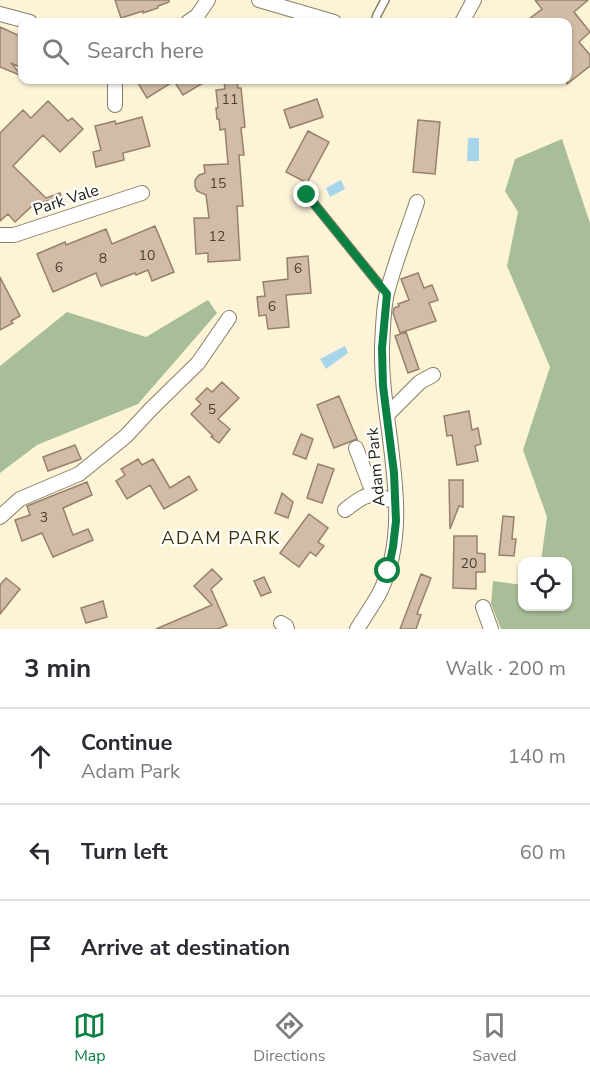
<!DOCTYPE html>
<html lang="en">
<head>
<meta charset="utf-8">
<style>
	:root { --surface:#fff; --page:#f2f2f3; --text:#2b2b33; --muted:#7c7c81; --line:#e1e1e2; --accent:#0b8043 }
	body { margin:0; font-family:"Nunito Sans",sans-serif; background:var(--page); color:var(--text) }
	.controls { position:absolute; right:18px; bottom:18px; display:grid; overflow:hidden; border-radius:12px; box-shadow:0 2px 4px #0004 }
	.controls button { width:54px; height:54px; display:grid; place-items:center; padding:0; border:0; border-bottom:2px solid var(--line); background:var(--surface); color:var(--text); font:30px sans-serif }
	.stop { position:absolute; width:18px; height:18px; margin:-14px; border:4px solid #0b8043; border-radius:50%; background:#fff }
	.stop.end { background:#0b8043; border-color:#fff; box-shadow:0 2px 6px #0008 }
	.list { margin:0; padding:0; list-style:none }
	h2 { display:flex; justify-content:space-between; align-items:center; height:78px; margin:0; padding:0 24px; font-size:26px }
	h2 small { font-size:20px; font-weight:400; color:var(--muted) }
	.list li { display:grid; grid-template-columns:39px 1fr auto; gap:18px; align-items:center; box-sizing:border-box; height:96px; padding:0 24px; border-top:2px solid var(--line) }
	.list b { display:block; font-size:22px; white-space:nowrap }
	.list p { margin:0; font-size:20px; white-space:nowrap; color:var(--muted) }
	.list em { font-size:20px; font-style:normal; color:var(--muted) }
	.icon { flex:none; width:33px; height:33px; fill:none; stroke:currentColor; stroke-width:2; stroke-linecap:round; stroke-linejoin:round }
	.map { position:relative; flex:none; width:590px; height:629px; overflow:hidden }
	.search { position:absolute; background:var(--surface); box-shadow:0 2px 4px #0004; left:18px; right:18px; top:18px; height:66px; display:flex; align-items:center; gap:15px; box-sizing:border-box; padding:0 21px; border-radius:12px; color:var(--muted); font-size:22px }
	.sheet { height:366px; background:var(--surface) }
	nav { display:flex; justify-content:space-around; align-items:center; box-sizing:border-box; height:84px; border-top:2px solid var(--line); background:var(--surface); font-size:16px; color:var(--muted) }
	nav a { display:grid; justify-items:center; gap:3px }
	nav .on { color:var(--accent) }
	.map>svg:first-child { display:block }
</style>
</head>
<body>
<div class="map">
<svg width="590" height="629" viewBox="0 0 590 629">
	<rect width="100%" height="100%" fill="#fdf4d7"/>
	<!-- forest -->
	<path fill="#a8be98" d="M562 139 590 223V629H501L491 604 493 581 522 585V606H568V562L541 561 547 517 523 450 550 367 507 266 518 212 505 191 515 159Z
		M208 300 217 313 138 404 37 445 0 473V366L67 312 146 337Z"/>
	<!-- water -->
	<path fill="#a7d6ec" d="M468 138H479V161H467Z
		M341 180 345 189 330 197 326 188Z
		M345 346 348 353 326 369 320 359Z"/>
	<!-- building -->
	<path fill="#d3bca6" stroke="#96816c" stroke-width="1.5" d="M115 0H169V2L158 6V8L143 13V11L121 18Z
		M535 0H588L574 12 590 32 579 42 590 55V66L567 84V22H525L542 9Z
		M0 27 22 37V68L11 63 22 76 0 67Z
		M136 80H208L183 95 174 81 147 98Z
		M237 81 238 88H241L245 127 241 128 244 155H239L243 206H237L240 260 208 262V253L196 254 194 218H209L206 195 197 191 195 186V180L199 175 205 173 204 165 228 164 225 129 220 130 219 119H217L216 108H218L216 90 225 89 224 82Z
		M317 99 323 117 290 128 284 110Z
		M48 101 68 121 72 118 83 129 60 152 43 135 13 166 46 198 60 193 63 202 49 207 47 201 32 206 15 222 8 214 0 221V133L23 110 31 118Z
		M142 117 150 146 123 153 124 160 96 167 93 152 101 150 95 126 115 121 116 124Z
		M418 120 440 122 435 174 413 172Z
		M308 131 329 142 307 183 286 172Z
		M155 226 174 272 152 281 148 270 136 275 135 273 101 286 96 273 53 292 37 254 65 242 66 245 106 229 112 244Z
		M308 256 311 293 286 295 289 327 268 329 266 315 259 316 257 297 265 296 263 282 288 279 287 258Z
		M418 273 424 288 432 285 438 300 429 303 436 321 400 333 393 313 394 308 399 306 398 304 409 300 401 279Z
		M0 277 20 316 11 321 13 323 0 330Z
		M406 332 419 369 408 373 395 336Z
		M222 382 239 398 218 419 230 429 219 443 211 437 213 436 191 414 201 404 196 399 207 388 212 392Z
		M339 396 357 439 334 448 317 405Z
		M469 411 472 430 478 428 481 444 475 446 478 461 457 465 452 435 447 436 444 416Z
		M301 434 313 439 306 459 293 454Z
		M75 445 81 459 48 471 43 457Z
		M138 459 142 465 153 459 170 488 189 476 197 490 164 509 150 485 127 499 116 481 125 475 121 469Z
		M318 464 334 469 322 503 307 498Z
		M449 480H463V507L459 506 450 529Z
		M87 482 92 495 63 508 73 535 88 529 93 540 53 557 42 533 22 541 15 520 30 515 27 506Z
		M282 493 293 502 288 518 275 513Z
		M309 514 328 528 318 542 324 546 316 556 310 552 299 567 280 553Z
		M503 516 514 517 512 539H516L514 556 499 555Z
		M454 536H477V553L485 554V572H476V589L453 588Z
		M212 569 222 579 211 589 227 625 218 629H156L212 605 194 586Z
		M421 574 431 578 417 614 421 615 416 629H400Z
		M264 577 271 592 261 596 254 581Z
		M6 578 20 589 0 614V585Z
		M103 601 107 617 86 623 81 608Z"/>
	<g fill="none" stroke-linecap="round" stroke-linejoin="round">
		<defs>
			<path id="lane" d="M375 22 377 15 385 0
				M307 195 387 294"/>
			<path id="street" d="M259 0 334 22
				M0 14 30 22
				M188 22 197 16 208 0
				M462 22 474 0
				M115 80V105
				M0 235H14L142 193
				M388 414 420 382 433 375
				M356 448 370 485 376 495
				M345 510C353 504 365 493 376 495 383 497 389 500 396 502
				M0 517 20 499 79 474 126 436 151 409 198 363 229 318
				M483 607 491 629
				M281 623 286 626 287 629
				M357 629C364 618 372 606 379 594 417 520 380 426 382 347 383 330 383 310 387 293 395 262 407 232 417 202"/>
		</defs>
		<!-- lane casing -->
		<use href="#lane" stroke="#877f64" stroke-width="10"/>
		<!-- street casing -->
		<use href="#street" stroke="#877f64" stroke-width="16"/>
		<!-- lane -->
		<use href="#lane" stroke="#fff" stroke-width="7"/>
		<!-- street -->
		<use href="#street" stroke="#fff" stroke-width="14"/>
	</g>
	<g fill="none" stroke-linecap="round" stroke-linejoin="round">
		<!-- route -->
		<path stroke="#0b8043" stroke-width="8" d="M307 195 387 294 382 348 383 386 394 473 396 521 393 547 388 571"/>
	</g>
	<g text-anchor="middle" dominant-baseline="central" stroke-width="4.5" stroke-linejoin="round" paint-order="stroke">
		<!-- number labels -->
		<g font-size="14" fill="#4a4235">
			<text x="230" y="99">11</text>
			<text x="218" y="183">15</text>
			<text x="217" y="236">12</text>
			<text x="147" y="255">10</text>
			<text x="103" y="258">8</text>
			<text x="59" y="267">6</text>
			<text x="298" y="268">6</text>
			<text x="272" y="306">6</text>
			<text x="212" y="409">5</text>
			<text x="44" y="517">3</text>
			<text x="469" y="563">20</text>
		</g>
		<!-- street labels -->
		<g font-size="16" fill="#1d190f" stroke="#fff">
			<text transform="translate(66 200) rotate(-18)">Park Vale</text>
			<text transform="translate(376 467) rotate(-95)">Adam Park</text>
		</g>
		<!-- neighbourhood labels -->
		<g font-size="18" letter-spacing="1.5" fill="#3c3307" stroke="#fff">
			<text x="221" y="538">ADAM PARK</text>
		</g>
	</g>
</svg>
<div class="controls">
<button><svg class="icon" aria-label="locate" viewBox="0 0 24 24"><circle cx="12" cy="12" r="6"/><path d="M12 2v4M12 18v4M2 12h4M18 12h4"/></svg></button>
</div>
<div class="stop" style="left:388px;top:571px"></div>
<div class="stop end" style="left:307px;top:195px"></div>
<div class="search"><svg class="icon" aria-label="search" viewBox="0 0 24 24"><circle cx="10" cy="10" r="6"/><path d="M15 15l6 6"/></svg>Search here</div>
</div>
<section class="sheet">
<h2>3 min<small>Walk · 200 m</small></h2>
<ul class="list">
<li><svg class="icon" aria-label="ahead" viewBox="0 0 24 24"><path d="M12 20V5M6 11l6-6 6 6"/></svg><div><b>Continue</b><p>Adam Park</p></div><em>140 m</em></li>
<li><svg class="icon" aria-label="left" viewBox="0 0 24 24"><path d="M17 20v-9H6M10 6l-5 5 5 5"/></svg><div><b>Turn left</b></div><em>60 m</em></li>
<li><svg class="icon" aria-label="arrive" viewBox="0 0 24 24"><path d="M6 21V4h12l-3 4 3 4H6"/></svg><div><b>Arrive at destination</b></div></li>
</ul>
</section>
<nav>
<a class="on"><svg class="icon" aria-label="map" viewBox="0 0 24 24"><path d="M3 6l6-2 6 2 6-2v14l-6 2-6-2-6 2zM9 4v14M15 6v14"/></svg>Map</a>
<a><svg class="icon" aria-label="directions" viewBox="0 0 24 24"><path d="M12 3l9 9-9 9-9-9zM9 14v-3h6M13 9l2 2-2 2"/></svg>Directions</a>
<a><svg class="icon" aria-label="saved" viewBox="0 0 24 24"><path d="M7 4h10v16l-5-4-5 4z"/></svg>Saved</a>
</nav>
</body>
</html>
